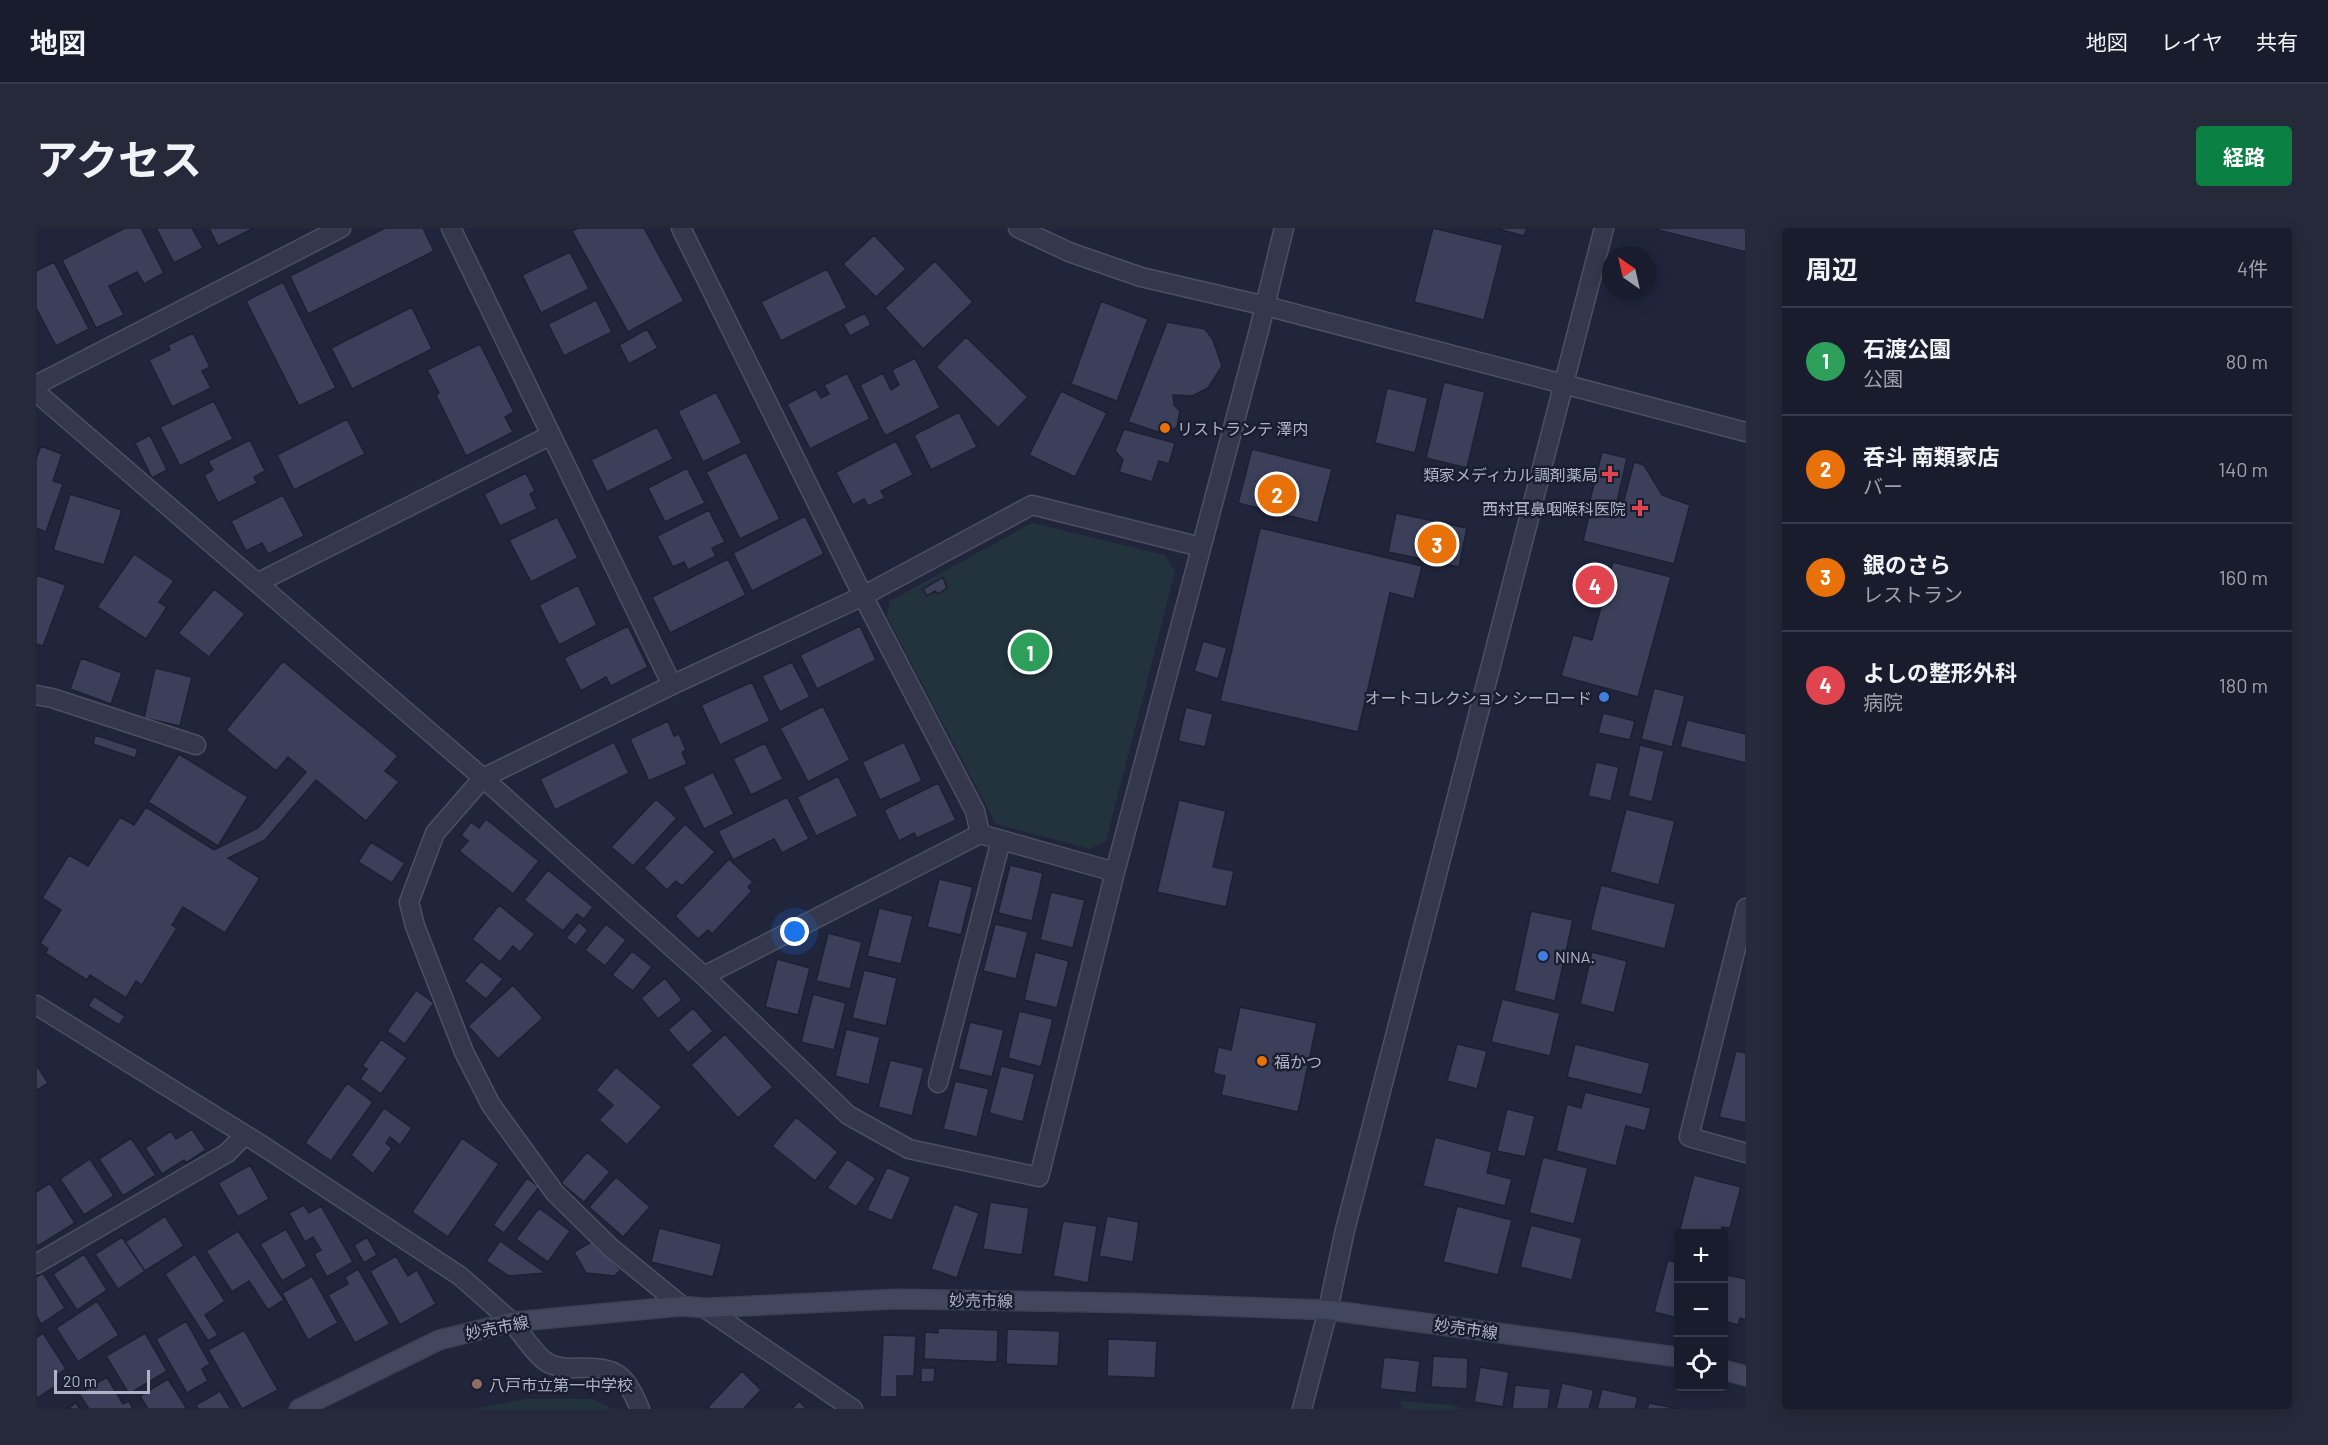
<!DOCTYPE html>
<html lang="ja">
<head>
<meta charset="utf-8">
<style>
	:root { --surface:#191c2d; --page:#262939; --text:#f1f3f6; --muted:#9fa1aa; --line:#373a49; --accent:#0b8043 }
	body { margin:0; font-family:Barlow,"Noto Sans JP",sans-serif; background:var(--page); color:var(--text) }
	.controls { position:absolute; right:18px; bottom:18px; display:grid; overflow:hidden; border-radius:6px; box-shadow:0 3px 15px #0003 }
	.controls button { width:54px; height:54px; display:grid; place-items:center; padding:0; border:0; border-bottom:2px solid var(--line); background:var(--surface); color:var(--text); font:30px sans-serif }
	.compass { position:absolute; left:1566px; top:18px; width:54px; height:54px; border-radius:50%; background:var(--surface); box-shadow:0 3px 15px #0003; rotate:326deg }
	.scale { position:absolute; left:18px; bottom:15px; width:96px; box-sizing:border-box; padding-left:6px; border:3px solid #b0b3c8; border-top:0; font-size:16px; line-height:21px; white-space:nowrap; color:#b0b3c8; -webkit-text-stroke:4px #1a1e30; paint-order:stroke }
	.you { position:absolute; left:759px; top:704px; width:21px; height:21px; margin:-15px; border:4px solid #fff; border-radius:50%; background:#1a73e8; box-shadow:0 0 0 9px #1a73e833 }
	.badge { display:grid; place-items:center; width:39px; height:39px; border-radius:50%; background:var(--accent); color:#fff; font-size:20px; font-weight:700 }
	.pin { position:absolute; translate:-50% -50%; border:3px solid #fff; box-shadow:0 2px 6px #0006 }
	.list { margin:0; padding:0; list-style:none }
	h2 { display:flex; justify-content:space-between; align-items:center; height:78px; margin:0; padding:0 24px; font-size:26px }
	h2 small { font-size:20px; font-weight:400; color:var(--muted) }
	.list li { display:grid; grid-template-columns:39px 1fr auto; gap:18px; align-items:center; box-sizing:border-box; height:108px; padding:0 24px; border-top:2px solid var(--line) }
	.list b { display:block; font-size:22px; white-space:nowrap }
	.list p { margin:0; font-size:20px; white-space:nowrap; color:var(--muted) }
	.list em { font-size:20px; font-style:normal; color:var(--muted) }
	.icon { flex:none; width:33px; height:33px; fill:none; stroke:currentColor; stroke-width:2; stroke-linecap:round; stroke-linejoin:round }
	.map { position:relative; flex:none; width:1710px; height:1181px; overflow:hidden; border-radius:6px }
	header { display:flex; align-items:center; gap:36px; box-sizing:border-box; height:84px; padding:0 30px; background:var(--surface); border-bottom:2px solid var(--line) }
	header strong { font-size:28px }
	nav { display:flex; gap:33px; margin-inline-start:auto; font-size:21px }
	.intro { display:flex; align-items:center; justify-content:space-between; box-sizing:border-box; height:144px; padding:0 36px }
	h1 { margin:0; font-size:42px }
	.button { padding:15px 27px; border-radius:6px; background:var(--accent); color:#fff; font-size:21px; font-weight:700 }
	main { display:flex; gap:36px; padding:0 36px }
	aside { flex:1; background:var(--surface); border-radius:6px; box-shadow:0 3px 15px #0003 }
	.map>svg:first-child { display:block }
</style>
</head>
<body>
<header>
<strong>地図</strong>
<nav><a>地図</a><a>レイヤ</a><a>共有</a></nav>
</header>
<div class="intro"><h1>アクセス</h1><a class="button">経路</a></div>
<main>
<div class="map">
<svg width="1710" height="1181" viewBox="0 0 1710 1181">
	<rect width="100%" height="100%" fill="#21253c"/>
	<!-- green -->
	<path fill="#23333d" d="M996 295 1129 327 1139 344 1070 613 1054 621 960 596 851 389 854 373Z
		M489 1171H556L577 1181H437Z
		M1364 1173 1414 1177 1430 1181H1366Z"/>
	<!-- building -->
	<path fill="#3b3f5a" stroke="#1c2032" stroke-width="1.5" d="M89 0H105L128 45 108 56 101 44 73 58 88 87 60 100 26 32Z
		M120 0H156L167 20 138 35Z
		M173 0H218L182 18Z
		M349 0H387L398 23 272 86 254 48Z
		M542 0H608L648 73 592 104 536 3Z
		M1397 0 1467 17 1448 92 1378 74Z
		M1459 0H1491L1488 8Z
		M1622 0H1710V24L1622 2Z
		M838 7 870 41 840 69 807 36Z
		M534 24 553 61 505 85 486 47Z
		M899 33 937 74 887 121 849 80Z
		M18 34 53 101 20 118 0 80V43Z
		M791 41 811 80 745 113 725 74Z
		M247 54 300 160 263 178 210 73Z
		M560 72 576 104 528 128 512 96Z
		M1065 73 1112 91 1081 173 1035 156Z
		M376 79 396 121 316 161 295 120Z
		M829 85 835 97 814 108 807 96Z
		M1131 94 1169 101 1177 112 1186 138 1172 160 1156 168 1137 167 1138 177 1144 183 1141 199 1128 206 1092 194Z
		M611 101 622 120 593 136 583 117Z
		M157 105 174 139 166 143 175 160 136 179 113 132 134 122 132 117Z
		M930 109 992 169 962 200 900 139Z
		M444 116 478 184 469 189 477 204 430 228 400 167 403 165 391 142Z
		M879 130 904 180 851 207 848 206 824 157 847 145 855 162 863 157 856 142Z
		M811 145 834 191 774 221 751 176 780 161 785 170 793 166 788 157Z
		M1408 154 1449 164 1431 240 1390 230Z
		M1351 160 1392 170 1379 225 1339 215Z
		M1025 163 1071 185 1039 249 993 227Z
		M680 164 706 215 667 234 642 183Z
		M178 173 197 211 144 238 124 199Z
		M923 184 941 219 895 242 878 207Z
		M311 191 329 226 258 262 241 227Z
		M621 199 637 231 571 264 555 232Z
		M1088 201 1139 215 1133 236 1123 233 1116 254 1083 244 1087 232 1079 223Z
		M114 207 131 242 116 250 99 215Z
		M214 212 229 243 218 249 221 255 182 275 168 247 177 242 172 233Z
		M860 213 877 247 845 263 849 270 832 278 828 271 817 277 800 244Z
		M5 218 26 226 17 253 27 256 10 304 0 300V231Z
		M1216 221 1296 241 1282 295 1202 275Z
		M710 224 744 291 704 311 670 244Z
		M1566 224 1591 230 1580 278 1554 272Z
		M1598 234 1608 237 1626 267 1654 277 1638 336 1547 313 1555 279 1584 287Z
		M651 240 669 275 629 294 612 260Z
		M490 245 499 263 494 266 501 281 464 298 448 266Z
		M34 266 86 282 68 337 17 322Z
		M247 267 268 308 232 326 226 315 210 323 195 293Z
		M673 282 689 314 676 320 680 328 652 342 648 334 637 339 621 308Z
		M1360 285 1431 300 1423 339 1352 324Z
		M769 288 788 326 716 363 697 325Z
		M521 289 542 330 495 354 473 312Z
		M1224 300 1386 338 1378 371 1354 365 1322 504 1184 473Z
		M98 326 138 353 123 374 131 379 110 411 61 379Z
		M692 331 710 367 634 405 616 369Z
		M1577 334 1635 349 1602 469 1525 448 1537 407 1556 412Z
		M0 347 30 357 7 418 0 416Z
		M907 349 911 360 902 366 899 363 891 368 887 361Z
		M542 357 561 397 523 417 503 377Z
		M178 361 209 386 173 429 142 405Z
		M592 398 612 439 575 458 570 449 545 463 528 430Z
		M824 398 840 432 781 461 764 427Z
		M1167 413 1191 420 1182 451 1158 443Z
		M45 430 86 445 75 476 34 461Z
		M247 433 362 528 349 543 363 554 330 593 280 552 229 612 192 630 224 650 189 705 147 679 136 697 141 700 106 757 100 753 90 770 54 747 51 752 9 725 12 721 4 715 25 682 6 670 33 627 52 638 84 589 98 597 110 579 178 622 222 600 270 544 252 529 240 543 190 502Z
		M756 434 774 469 744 484 726 448Z
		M119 440 156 449 144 498 108 490Z
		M716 454 734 493 684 517 665 477Z
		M1618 460 1649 468 1636 519 1605 511Z
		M787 478 814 532 772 554 744 500Z
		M1150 479 1177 486 1169 519 1142 513Z
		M1567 485 1599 493 1594 512 1562 505Z
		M1651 492 1710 506V535L1644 519Z
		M632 493 638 508 643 506 650 522 646 524 651 536 613 553 594 511Z
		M59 507 102 521 99 530 57 516Z
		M578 514 593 545 519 582 504 551Z
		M868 514 886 553 844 572 826 534Z
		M729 515 747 551 715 567 697 531Z
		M1604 517 1628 523 1616 574 1592 568Z
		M143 526 212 569 182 618 112 574Z
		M1560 534 1583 539 1575 573 1552 568Z
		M677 544 698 586 668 601 647 559Z
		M802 548 822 588 780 608 761 569Z
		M902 555 920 592 881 610 878 605 863 613 848 582Z
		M751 569 773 611 746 625 738 611 697 632 682 603Z
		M620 571 641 590 597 638 575 619Z
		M1143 572 1190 583 1177 639 1198 643 1190 679 1121 664Z
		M1590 581 1639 593 1623 657 1574 644Z
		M450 591 503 633 477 666 423 623 432 613 425 607 435 594 443 600Z
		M649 596 679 624 646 658 640 653 631 662 608 640Z
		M335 614 369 635 356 655 322 634Z
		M693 631 717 654 712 659 716 663 676 706 672 702 662 711 639 688Z
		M974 637 1007 645 996 693 962 685Z
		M512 642 557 679 548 691 541 686 527 703 488 672Z
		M903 651 937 659 925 707 891 699Z
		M1565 657 1640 676 1629 721 1554 702Z
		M1015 664 1049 672 1037 720 1004 712Z
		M463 677 499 706 484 724 477 718 464 734 436 711Z
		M843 680 877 688 865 736 831 728Z
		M1495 683 1537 692 1519 773 1478 763Z
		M543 694 552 702 540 717 530 710Z
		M570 696 590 712 569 738 549 722Z
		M959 696 992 704 980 751 947 743Z
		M792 705 826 714 814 761 780 753Z
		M596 723 616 739 597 763 576 747Z
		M999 724 1033 733 1021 780 988 772Z
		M1556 724 1591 733 1578 785 1544 776Z
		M741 731 774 740 762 787 729 779Z
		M445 733 467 751 450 771 428 753Z
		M828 742 861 750 850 798 816 790Z
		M629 750 646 772 622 791 605 770Z
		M477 757 507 790 462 831 432 798Z
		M380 762 398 775 369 816 351 803Z
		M777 766 810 775 798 822 765 814Z
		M58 768 89 788 83 797 52 778Z
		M1466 771 1524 785 1514 828 1455 814Z
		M1204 779 1281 795 1262 884 1185 867 1189 848 1177 845 1182 819 1195 822Z
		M657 780 677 803 652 825 632 802Z
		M983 783 1017 791 1005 839 972 830Z
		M934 794 968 802 956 849 922 841Z
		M810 801 844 809 833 857 799 848Z
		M689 806 737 859 702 890 655 837Z
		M345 811 371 830 345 866 324 851 331 841 326 838Z
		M1421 816 1451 823 1441 861 1411 853Z
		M1539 816 1614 835 1606 867 1531 849Z
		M1700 823 1710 825V895L1683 889Z
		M854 832 888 840 876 888 842 879Z
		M0 836 12 855 0 863Z
		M965 838 999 846 987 894 953 885Z
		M580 839 626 879 591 917 563 892 577 877 560 862Z
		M919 853 953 861 941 909 907 901Z
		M311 855 337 874 295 933 269 915Z
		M1549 864 1615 880 1609 903 1590 898 1580 938 1520 923 1531 876 1545 880Z
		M348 880 376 900 364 917 354 909 350 915 356 920 337 946 315 927Z
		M1471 881 1499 888 1489 929 1461 923Z
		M760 889 802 924 779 953 736 918Z
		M156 901 170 922 150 935 148 932 126 946 109 920 135 903 140 911Z
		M1399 909 1456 924 1451 945 1476 951 1469 978 1387 958Z
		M95 910 120 947 87 968 63 931Z
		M426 910 463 936 412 1009 376 984Z
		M551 924 574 944 548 974 525 955Z
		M1507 929 1552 940 1538 996 1493 985Z
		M54 931 78 968 48 987 24 951Z
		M811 931 840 950 820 979 791 960Z
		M214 937 233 971 202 989 182 955Z
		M851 939 875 949 856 993 831 982Z
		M1658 947 1705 959 1694 1000 1686 999 1684 1006 1643 1005Z
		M580 949 614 979 587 1009 553 979Z
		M491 950 503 959 468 1005 457 997Z
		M14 955 39 995 2 1018 0 1015V964Z
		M954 974 993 980 986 1027 947 1021Z
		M918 976 943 985 921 1050 895 1041Z
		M268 977 273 985 285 978 317 1034 291 1049 278 1026 285 1022 277 1009 269 1014 253 985Z
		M1421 978 1476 992 1462 1047 1407 1034Z
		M503 980 534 1003 512 1034 480 1011Z
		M129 988 148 1018 109 1043 89 1014Z
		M1071 988 1103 994 1097 1034 1063 1028Z
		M1027 993 1061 998 1052 1055 1017 1048Z
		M1495 997 1546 1010 1536 1052 1484 1039Z
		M623 1000 686 1016 677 1049 615 1034Z
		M250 1001 271 1038 246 1053 224 1016Z
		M202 1003 248 1072 232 1082 213 1053 196 1064 170 1023Z
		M86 1009 109 1043 82 1061 59 1026Z
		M331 1009 341 1027 328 1035 318 1017Z
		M464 1013 510 1045 473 1048 450 1033Z
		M555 1014 585 1042 578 1048 550 1045 538 1024Z
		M48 1026 71 1062 41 1082 17 1046Z
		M159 1026 189 1073 169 1087 182 1107 172 1113 129 1046Z
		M360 1028 372 1048 381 1042 400 1076 364 1097 334 1043Z
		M1632 1032 1642 1035V1090L1618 1084Z
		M322 1041 354 1096 319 1115 292 1067 312 1056 309 1049Z
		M7 1045 29 1080 5 1096 0 1087V1049Z
		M1692 1047 1710 1051V1092L1704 1090 1702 1097 1688 1093V1064Z
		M276 1048 302 1095 272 1112 246 1065Z
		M61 1073 83 1107 42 1134 20 1100Z
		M150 1093 174 1136 166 1141 172 1153 151 1165 120 1111Z
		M902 1100 962 1102 961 1134 888 1131 889 1104 902 1105Z
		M971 1101 1024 1103 1022 1138 970 1136Z
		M208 1102 242 1162 206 1181 172 1122Z
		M7 1105 30 1141 18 1149 23 1156 0 1171V1110Z
		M109 1105 131 1143 93 1166 70 1128Z
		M847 1107 880 1108 878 1148H861V1169H844Z
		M1072 1111 1121 1113 1119 1150 1071 1148Z
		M1397 1128 1432 1130 1431 1161 1395 1159Z
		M1348 1129 1384 1133 1380 1165 1344 1161Z
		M1444 1139 1473 1144 1467 1179 1438 1174Z
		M885 1140H899L898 1154H885Z
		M706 1143 725 1162 707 1181H674L672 1179Z
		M71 1149 87 1176 93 1173 97 1181H53L43 1166Z
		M132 1151 151 1181H112L104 1168Z
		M1526 1155 1558 1162 1553 1181H1520Z
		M1479 1157 1515 1161 1512 1181H1476Z
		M1566 1161 1602 1169 1599 1181H1561Z
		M184 1163 195 1181H162L160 1177Z
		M763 1173 771 1181H756Z
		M40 1175 44 1181H31Z
		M1613 1175 1644 1181H1611Z"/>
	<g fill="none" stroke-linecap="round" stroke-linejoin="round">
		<defs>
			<path id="service" d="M902 855 965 612
				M476 1094C485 1105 498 1125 509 1133 516 1138 528 1140 536 1140 578 1139 587 1141 604 1181"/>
			<path id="minor" d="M415 0 636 457
				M645 0 827 368 939 583 944 606
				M0 157 305 0
				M0 164 447 550 668 748 812 887 873 921 1003 949 1079 644 1223 102 1248 0
				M221 355 515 207
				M0 467 16 470 160 517
				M1710 680 1653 909 1710 925
				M668 748 944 606 1079 644
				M0 777 227 918 424 1048 476 1094
				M0 1036 191 925 209 907
				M646 1078 575 1020 519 965 455 877 428 824 379 698 373 674 399 605 447 550 636 457 827 368 996 277 1165 319
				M669 1080 817 1181"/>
			<path id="tertiary" d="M982 0 1033 24 1105 49 1230 78 1710 204
				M1266 1181 1292 1082 1309 1002 1568 0"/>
			<path id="secondary" d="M1688 1142 1710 1148
				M263 1181 403 1112 476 1094 646 1078 669 1080 861 1071 1093 1075 1292 1082 1642 1129"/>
		</defs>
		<!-- service casing -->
		<use href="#service" stroke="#4d5063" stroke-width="21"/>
		<!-- minor casing -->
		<use href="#minor" stroke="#4d5063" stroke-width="21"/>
		<!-- tertiary casing -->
		<use href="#tertiary" stroke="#4d5063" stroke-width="21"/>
		<!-- secondary casing -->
		<use href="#secondary" stroke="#3e4155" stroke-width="21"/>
		<!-- service -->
		<use href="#service" stroke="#35384c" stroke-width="18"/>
		<!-- minor -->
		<use href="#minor" stroke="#35384c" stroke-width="18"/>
		<!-- tertiary -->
		<use href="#tertiary" stroke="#35384c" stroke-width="18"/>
		<!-- secondary -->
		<use href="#secondary" stroke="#43465f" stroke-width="18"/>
	</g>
	<!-- markers -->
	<g fill="#e8710a" stroke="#1a1e30" stroke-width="2">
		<circle cx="1129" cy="200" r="6"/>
		<circle cx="1226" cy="833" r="6"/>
	</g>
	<g fill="#e0444e" stroke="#1a1e30" stroke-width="2">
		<path d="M1571 237h6v6h6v6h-6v6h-6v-6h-6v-6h6z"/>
		<path d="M1601 271h6v6h6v6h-6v6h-6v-6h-6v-6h6z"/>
	</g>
	<g fill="#3f7fe0" stroke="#1a1e30" stroke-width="2">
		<circle cx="1568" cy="469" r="6"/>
		<circle cx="1507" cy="728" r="6"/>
	</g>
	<circle fill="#8d6e63" stroke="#1a1e30" stroke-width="2" cx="441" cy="1156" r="6"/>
	<g text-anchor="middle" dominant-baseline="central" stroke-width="5" stroke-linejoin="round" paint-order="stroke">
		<!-- poi labels -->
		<g font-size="16" fill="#b0b3c8" stroke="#1a1e30" text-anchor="start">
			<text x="1141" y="200">リストランテ 澤内</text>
			<text x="1562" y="246" text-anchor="end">類家メディカル調剤薬局</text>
			<text x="1590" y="280" text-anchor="end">西村耳鼻咽喉科医院</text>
			<text x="1556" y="469" text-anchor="end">オートコレクション シーロード</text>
			<text x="1519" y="728">NINA.</text>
			<text x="1238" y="833">福かつ</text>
			<text x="453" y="1156">八戸市立第一中学校</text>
		</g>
		<!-- street labels -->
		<g font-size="16" fill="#b0b3c8" stroke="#1a1e30">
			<text transform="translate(945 1072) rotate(1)">妙売市線</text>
			<text transform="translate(461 1099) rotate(-11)">妙売市線</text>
			<text transform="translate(1430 1100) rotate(8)">妙売市線</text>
		</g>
	</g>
</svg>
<div class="controls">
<button>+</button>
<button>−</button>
<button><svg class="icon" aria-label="locate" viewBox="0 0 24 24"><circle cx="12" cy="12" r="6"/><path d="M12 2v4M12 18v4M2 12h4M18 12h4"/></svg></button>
</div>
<svg class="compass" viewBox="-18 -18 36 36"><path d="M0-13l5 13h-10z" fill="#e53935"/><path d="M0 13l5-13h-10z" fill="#9fa1aa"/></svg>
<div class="scale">20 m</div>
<div class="you"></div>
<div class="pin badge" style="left:994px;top:424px;background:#2e9e5b">1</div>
<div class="pin badge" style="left:1241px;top:266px;background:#e8710a">2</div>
<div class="pin badge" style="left:1401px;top:316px;background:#e8710a">3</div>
<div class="pin badge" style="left:1559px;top:357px;background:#e0444e">4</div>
</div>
<aside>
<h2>周辺<small>4件</small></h2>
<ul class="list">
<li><span class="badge" style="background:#2e9e5b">1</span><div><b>石渡公園</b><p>公園</p></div><em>80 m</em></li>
<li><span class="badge" style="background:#e8710a">2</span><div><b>呑斗 南類家店</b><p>バー</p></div><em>140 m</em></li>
<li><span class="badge" style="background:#e8710a">3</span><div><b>銀のさら</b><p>レストラン</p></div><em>160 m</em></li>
<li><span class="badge" style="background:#e0444e">4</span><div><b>よしの整形外科</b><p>病院</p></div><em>180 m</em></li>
</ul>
</aside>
</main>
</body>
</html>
